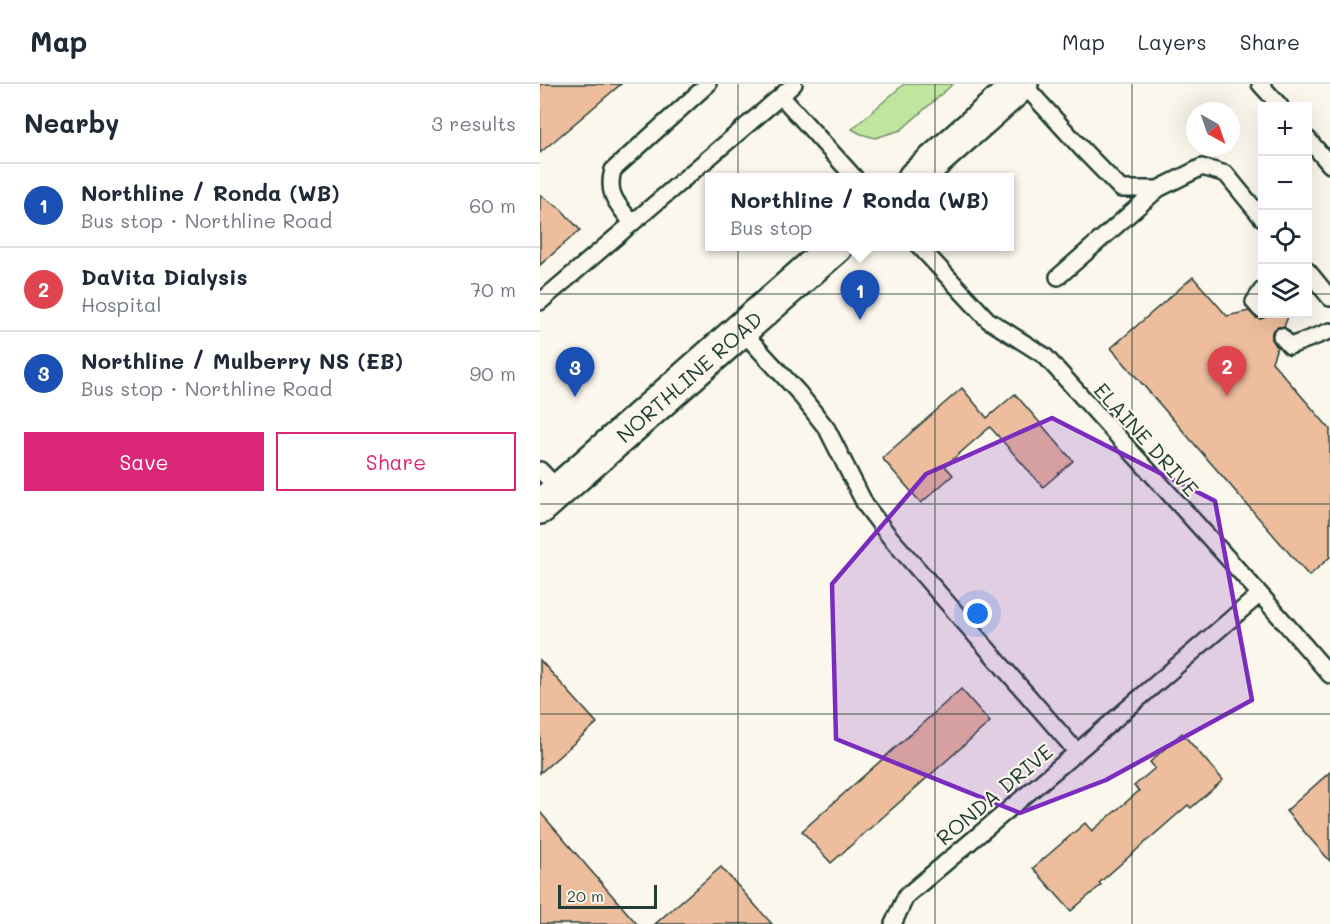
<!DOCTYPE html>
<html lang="en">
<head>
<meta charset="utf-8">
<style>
	:root { --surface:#fff; --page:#f2f2f3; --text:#1f2937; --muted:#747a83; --line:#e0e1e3; --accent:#db2777 }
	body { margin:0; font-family:Mali,sans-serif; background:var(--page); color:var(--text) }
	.controls { position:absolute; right:18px; top:18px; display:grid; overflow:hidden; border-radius:0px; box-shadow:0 6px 24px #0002 }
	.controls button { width:54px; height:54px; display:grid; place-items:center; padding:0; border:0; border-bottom:2px solid var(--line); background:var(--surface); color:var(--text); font:30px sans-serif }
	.compass { position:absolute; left:646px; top:18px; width:54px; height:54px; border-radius:50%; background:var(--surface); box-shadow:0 6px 24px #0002; rotate:140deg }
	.scale { position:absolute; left:18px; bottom:15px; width:99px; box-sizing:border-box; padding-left:6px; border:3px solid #1f3d34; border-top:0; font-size:16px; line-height:21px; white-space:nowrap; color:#1f3d34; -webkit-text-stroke:4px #fbf7ec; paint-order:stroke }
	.you { position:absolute; left:438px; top:530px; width:21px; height:21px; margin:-15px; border:4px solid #fff; border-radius:50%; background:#1a73e8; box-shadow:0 0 0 9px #1a73e833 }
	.badge { display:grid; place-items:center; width:39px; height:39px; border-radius:50%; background:var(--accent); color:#fff; font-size:20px; font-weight:700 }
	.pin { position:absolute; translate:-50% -50px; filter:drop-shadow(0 2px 3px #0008) }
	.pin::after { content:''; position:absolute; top:32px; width:21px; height:18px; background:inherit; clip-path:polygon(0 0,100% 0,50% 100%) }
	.popup { position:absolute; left:165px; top:89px; width:309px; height:78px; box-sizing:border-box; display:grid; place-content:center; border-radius:0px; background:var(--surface); filter:drop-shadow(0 2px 4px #0005); font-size:20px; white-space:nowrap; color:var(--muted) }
	.popup b { font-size:22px; color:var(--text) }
	.popup::after { content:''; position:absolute; left:50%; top:100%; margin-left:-12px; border:12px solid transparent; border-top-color:var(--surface) }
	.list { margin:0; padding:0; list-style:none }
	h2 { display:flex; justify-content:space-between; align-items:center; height:78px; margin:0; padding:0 24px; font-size:26px }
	h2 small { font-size:20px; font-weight:400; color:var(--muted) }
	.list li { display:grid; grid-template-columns:39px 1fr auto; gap:18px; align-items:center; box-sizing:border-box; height:84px; padding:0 24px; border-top:2px solid var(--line) }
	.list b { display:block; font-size:22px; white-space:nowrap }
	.list p { margin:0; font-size:20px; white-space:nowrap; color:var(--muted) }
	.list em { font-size:20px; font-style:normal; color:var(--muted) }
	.actions { display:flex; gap:12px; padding:18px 24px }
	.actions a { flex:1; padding:14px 0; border:2px solid var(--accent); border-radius:0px; text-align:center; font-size:21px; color:var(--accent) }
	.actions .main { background:var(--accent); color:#fff }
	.icon { flex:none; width:33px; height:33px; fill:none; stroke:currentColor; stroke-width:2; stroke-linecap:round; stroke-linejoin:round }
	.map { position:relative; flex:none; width:790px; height:840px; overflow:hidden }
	header { display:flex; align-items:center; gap:36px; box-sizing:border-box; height:84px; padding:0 30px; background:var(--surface); border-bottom:2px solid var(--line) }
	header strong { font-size:28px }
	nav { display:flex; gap:33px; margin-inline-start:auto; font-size:21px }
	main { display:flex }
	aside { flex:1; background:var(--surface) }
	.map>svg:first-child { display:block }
</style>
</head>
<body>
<header>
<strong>Map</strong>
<nav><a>Map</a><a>Layers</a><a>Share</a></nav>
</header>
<main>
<aside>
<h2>Nearby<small>3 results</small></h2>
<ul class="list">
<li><span class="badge" style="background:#1a4fb4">1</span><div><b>Northline / Ronda (WB)</b><p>Bus stop · Northline Road</p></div><em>60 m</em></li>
<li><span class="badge" style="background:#e0444e">2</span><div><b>DaVita Dialysis</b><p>Hospital</p></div><em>70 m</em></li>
<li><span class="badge" style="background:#1a4fb4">3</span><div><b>Northline / Mulberry NS (EB)</b><p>Bus stop · Northline Road</p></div><em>90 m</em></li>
</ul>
<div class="actions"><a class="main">Save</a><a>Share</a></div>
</aside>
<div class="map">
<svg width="790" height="840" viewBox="0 0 790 840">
	<rect width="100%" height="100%" fill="#fbf7ec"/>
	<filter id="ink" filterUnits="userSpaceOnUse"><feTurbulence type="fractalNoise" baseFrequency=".0167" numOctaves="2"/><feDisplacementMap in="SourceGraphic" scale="12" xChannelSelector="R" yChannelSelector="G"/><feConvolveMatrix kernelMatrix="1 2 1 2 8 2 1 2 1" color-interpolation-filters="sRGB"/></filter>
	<g filter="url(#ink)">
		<!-- green -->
		<path fill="#c1e59f" stroke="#70916a" stroke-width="1.5" d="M364 0H413L361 46 335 54 321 50 312 45Z"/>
		<!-- building -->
		<path fill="#edbd9d" stroke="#1f3d34" stroke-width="1.5" d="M0 0H81L0 69Z
			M0 111 21 125 40 146 0 181Z
			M653 193 687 232 709 227 716 234 721 235 726 233 728 230H749L744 243H738L732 248V255L737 263 732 278 790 345V473L769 492 571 264Z
			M422 304 447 334 475 310 533 377 503 403 450 343 405 382 413 391 381 419 342 374Z
			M0 576 57 639 0 689Z
			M421 605 450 638 291 779 262 747Z
			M642 649 683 696 651 724 648 721 559 799 561 801 531 827 493 784 545 739 552 747 599 707 594 702 615 684 610 678Z
			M790 688V777L746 727Z
			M0 728 97 840H0Z
			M181 783 232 840H115Z"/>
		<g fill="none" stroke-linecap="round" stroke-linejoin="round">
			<defs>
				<path id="service" d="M483 0 542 65 581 105H618L662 83 686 90 722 134
					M720 0 740 22
					M241 12 254 0
					M768 55 790 81
					M92 139C78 120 66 111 73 86L168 0
					M379 162 448 236 505 272 720 510 790 591
					M768 187 790 214
					M518 193 618 105
					M0 218 241 12 315 94
					M720 225 714 218 722 206
					M201 246 258 308 287 345 326 422 349 452 537 668
					M741 252 750 262 790 247
					M0 386 19 406
					M353 840 366 812 537 668 720 510"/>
				<g id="secondary">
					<path d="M375 94 481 0"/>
					<path id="s1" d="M0 423 296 162"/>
				</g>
			</defs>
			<!-- service casing -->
			<use href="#service" stroke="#1f3d34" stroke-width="20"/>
			<!-- secondary casing -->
			<use href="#secondary" stroke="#1f3d34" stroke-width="38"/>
			<!-- service -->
			<use href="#service" stroke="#fbf7ec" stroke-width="15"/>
			<!-- secondary -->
			<use href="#secondary" stroke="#fbf7ec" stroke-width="33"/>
		</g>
	</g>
	<!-- marked area -->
	<path fill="#7b2cbf" fill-opacity="0.2" stroke="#7b2cbf" stroke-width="4.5" stroke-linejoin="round" d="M512 334 675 417 712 616 566 696 480 729 296 655 292 500 386 390Z"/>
	<!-- grid -->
	<path fill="none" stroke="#1f3d34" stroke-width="1.5" stroke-opacity="0.55" d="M198 0V840M395 0V840M592 0V840M0 210H722M768 210H790M0 420H790M0 630H790"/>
	<g text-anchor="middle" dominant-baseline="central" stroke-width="4.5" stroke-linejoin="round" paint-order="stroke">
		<!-- street labels -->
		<g font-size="21" fill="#1f3d34" stroke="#fbf7ec">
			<text stroke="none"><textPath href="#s1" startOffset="198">NORTHLINE ROAD</textPath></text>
			<text transform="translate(607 355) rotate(48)">ELAINE DRIVE</text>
			<text transform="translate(454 710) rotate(-40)">RONDA DRIVE</text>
		</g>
	</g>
</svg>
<div class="controls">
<button>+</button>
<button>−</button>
<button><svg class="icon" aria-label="locate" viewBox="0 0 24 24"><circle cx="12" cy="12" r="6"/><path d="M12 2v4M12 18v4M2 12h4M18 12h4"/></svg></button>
<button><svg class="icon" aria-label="layers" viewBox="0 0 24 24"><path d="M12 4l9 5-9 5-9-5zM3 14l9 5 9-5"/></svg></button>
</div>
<svg class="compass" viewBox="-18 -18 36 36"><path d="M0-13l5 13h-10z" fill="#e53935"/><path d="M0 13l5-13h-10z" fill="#747a83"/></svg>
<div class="scale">20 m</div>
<div class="you"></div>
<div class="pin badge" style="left:320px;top:236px;background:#1a4fb4">1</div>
<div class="popup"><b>Northline / Ronda (WB)</b>Bus stop</div>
<div class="pin badge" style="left:687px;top:312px;background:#e0444e">2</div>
<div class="pin badge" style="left:35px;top:313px;background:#1a4fb4">3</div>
</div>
</main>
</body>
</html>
